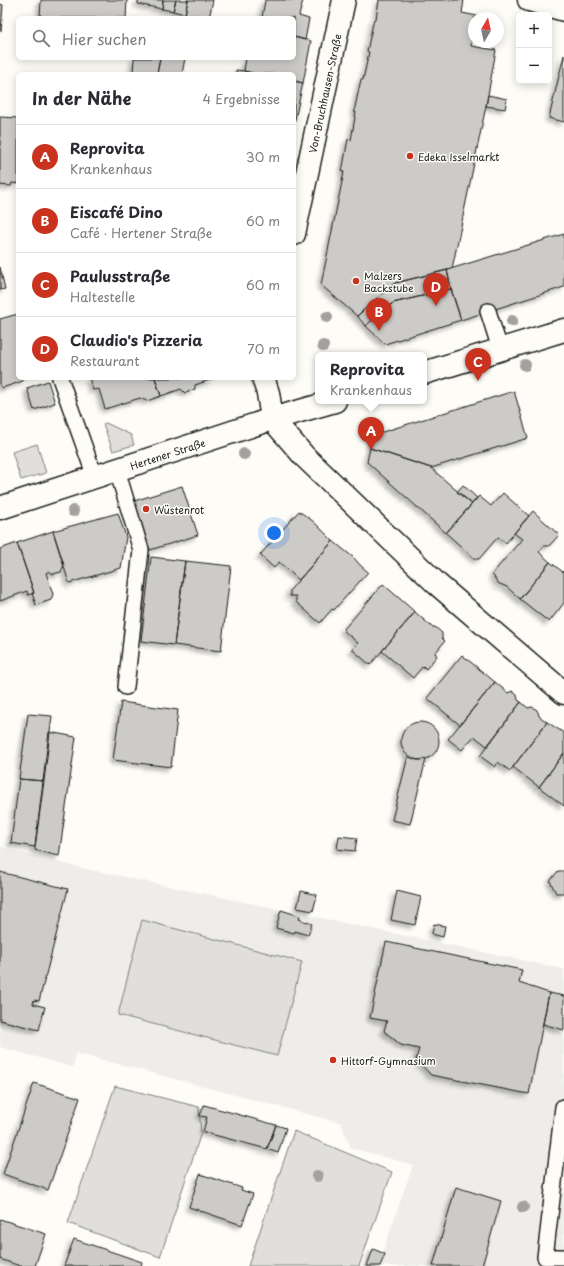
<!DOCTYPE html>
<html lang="de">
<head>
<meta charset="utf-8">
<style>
	:root { --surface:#fff; --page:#f2f2f3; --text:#2b2b33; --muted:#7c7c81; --line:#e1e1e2; --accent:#c8321e }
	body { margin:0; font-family:"Playpen Sans",sans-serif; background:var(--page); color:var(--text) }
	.controls { position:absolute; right:12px; top:12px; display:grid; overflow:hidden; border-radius:6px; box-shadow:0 2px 10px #0003 }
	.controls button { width:36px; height:36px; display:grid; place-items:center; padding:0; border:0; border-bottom:1px solid var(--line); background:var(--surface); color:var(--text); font:20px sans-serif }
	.compass { position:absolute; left:468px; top:12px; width:36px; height:36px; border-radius:50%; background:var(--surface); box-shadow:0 2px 10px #0003; rotate:9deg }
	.you { position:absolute; left:274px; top:533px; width:14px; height:14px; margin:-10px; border:3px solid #fff; border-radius:50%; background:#1a73e8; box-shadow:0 0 0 6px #1a73e833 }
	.badge { display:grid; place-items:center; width:26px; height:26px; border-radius:50%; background:var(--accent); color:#fff; font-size:13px; font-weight:700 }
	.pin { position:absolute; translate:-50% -33px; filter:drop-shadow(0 1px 2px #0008) }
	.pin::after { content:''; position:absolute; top:21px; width:14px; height:12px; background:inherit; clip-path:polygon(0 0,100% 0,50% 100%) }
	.popup { position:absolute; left:315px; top:352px; width:112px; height:52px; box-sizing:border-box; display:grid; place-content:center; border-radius:6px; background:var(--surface); filter:drop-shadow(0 1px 3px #0005); font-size:13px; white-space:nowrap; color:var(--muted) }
	.popup b { font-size:15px; color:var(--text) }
	.popup::after { content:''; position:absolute; left:50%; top:100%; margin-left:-8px; border:8px solid transparent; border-top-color:var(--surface) }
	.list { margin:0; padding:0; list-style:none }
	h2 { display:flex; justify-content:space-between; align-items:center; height:52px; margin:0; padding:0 16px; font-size:17px }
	h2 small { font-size:13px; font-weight:400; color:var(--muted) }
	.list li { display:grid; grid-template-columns:26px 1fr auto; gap:12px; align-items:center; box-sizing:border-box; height:64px; padding:0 16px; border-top:1px solid var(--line) }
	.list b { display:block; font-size:15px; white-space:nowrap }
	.list p { margin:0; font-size:13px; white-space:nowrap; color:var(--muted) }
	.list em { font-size:13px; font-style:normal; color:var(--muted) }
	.icon { flex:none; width:22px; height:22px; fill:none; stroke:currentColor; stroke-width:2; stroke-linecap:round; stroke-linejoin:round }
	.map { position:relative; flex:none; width:564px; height:1266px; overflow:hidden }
	.search { position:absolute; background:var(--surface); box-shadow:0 2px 10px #0003; left:16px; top:16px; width:280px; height:44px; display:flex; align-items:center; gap:10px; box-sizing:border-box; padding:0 14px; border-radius:6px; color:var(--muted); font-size:15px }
	.panel { position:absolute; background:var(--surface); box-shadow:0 2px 10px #0003; left:16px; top:72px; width:280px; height:308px; border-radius:6px }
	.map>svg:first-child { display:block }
</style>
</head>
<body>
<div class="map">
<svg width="564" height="1266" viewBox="0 0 564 1266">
	<defs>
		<filter id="shadow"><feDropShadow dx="-3.5" dy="3.5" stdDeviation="2" flood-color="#0004"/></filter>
	</defs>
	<rect width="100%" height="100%" fill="#fdfcf7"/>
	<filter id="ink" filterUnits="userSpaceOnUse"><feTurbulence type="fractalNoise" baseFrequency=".025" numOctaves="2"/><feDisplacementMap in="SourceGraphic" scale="8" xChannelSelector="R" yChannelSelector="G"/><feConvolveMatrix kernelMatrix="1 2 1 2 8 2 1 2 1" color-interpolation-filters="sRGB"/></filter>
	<g filter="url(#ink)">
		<!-- built -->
		<path fill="#eeede9" d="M0 847 77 867 564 969V1266H378L413 1165 351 1148 341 1123 76 1053 73 1067 0 1047Z"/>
		<!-- green -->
		<path fill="#e0dfdb" stroke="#7e7e7c" d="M106 423 131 435 134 445 113 451 103 424Z
			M37 444 46 473 21 480 12 452Z
			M142 920 302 962 277 1056 118 1015Z
			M115 1086 199 1107 201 1133 160 1257 68 1223Z
			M294 1131 392 1172 359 1266H248Z"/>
		<!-- building -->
		<path fill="#cccbc8" stroke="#1c1c1c" filter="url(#shadow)" d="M41 0H127L126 18H40Z
			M138 0H163L162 9 138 4Z
			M163 0H176L173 11 162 9Z
			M176 0H188L185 14 173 11Z
			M188 0H213L209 18 185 14Z
			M265 0H303L299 16 309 19 305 40 294 37V18H262Z
			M379 0H464L462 13 477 16V18H474V31L471 46 496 50 486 106 452 269 395 283 357 316 321 285 344 172H342L348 139 351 140 356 112H354L361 79 363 80 369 52 367 51 374 19H376Z
			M0 4 3 5 1 31H0Z
			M294 37 311 41 303 83 294 81V74H256L244 71 246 58H294Z
			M564 55V122L549 118Z
			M134 58H160L157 74H144L133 72Z
			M160 58H185L182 74H157Z
			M236 70 244 71 256 74H236Z
			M294 81 303 83 294 124Z
			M488 95 507 99 505 109 486 106Z
			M0 117 18 118V184L12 183 11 186 0 185Z
			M564 234V287L461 320 451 289 447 270Z
			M0 267 5 289 0 290Z
			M447 270 451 289 393 303 373 319 366 326 357 316 395 283Z
			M451 289 461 320 385 344 366 326 373 319 393 303Z
			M18 314V378H24L23 381 2 388 0 386V319Z
			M89 378H155L161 396 147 401 140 398 105 409 99 389 93 390Z
			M155 378H213V379L195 385V389L185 393 181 389 161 396Z
			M48 381 55 403 34 410 27 388Z
			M514 391 528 438 431 468 370 448 373 435Z
			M370 448 431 468 472 504 446 533 367 462Z
			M463 485 477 498 472 504 457 492Z
			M182 486 198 535 150 550 134 501Z
			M503 493 529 516 506 543 498 537 479 559H475L446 533 479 496 491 506Z
			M299 511 314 522 333 541 299 580 279 562 274 568 260 555Z
			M533 511 559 535 549 546H544L539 552 550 562 520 599 507 587 498 583 492 574 522 539 514 533Z
			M118 513 126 537 121 568 69 583 53 531Z
			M53 531 64 565 61 572 53 574 49 571 46 573 53 594 51 600 36 605 32 593H34L17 543Z
			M333 541 354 558 360 565 368 572 334 610 332 609 320 623 296 602V596H290V590Z
			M17 543 34 593 28 595 27 591 0 601V549Z
			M151 557 185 561 174 645 141 641Z
			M185 561 231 566 221 651 174 645Z
			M550 562 563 572 564 571V603L549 622 520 599Z
			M383 584 415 612 370 665 352 649 358 643 343 630Z
			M415 612 432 627H435L442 633V638L445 641 435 653 437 656 426 669 423 666 413 678 382 651Z
			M462 655 495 682 460 725 427 698Z
			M495 682 508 693 512 691 517 695 518 700 521 702 487 746 474 736 462 750 448 739Z
			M121 702 178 710 171 767 113 760Z
			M521 702 528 708 532 707 536 709 538 712 539 716 547 722 510 771 498 762 495 767 480 756Z
			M28 714 52 716 44 781 19 779Z
			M547 722 564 733V753L539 787 513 767Z
			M401 741a19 19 0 1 1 38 0a19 19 0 1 1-38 0Z
			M49 732 76 737 59 856 35 850V847Z
			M564 753V806L539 787Z
			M408 756 417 760 426 759 410 824 392 820Z
			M19 779 44 781 35 847 11 843Z
			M339 836 357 838 355 851 337 849Z
			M558 871H564V893H556L550 881Z
			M0 872 68 889 39 1001 34 1000 33 1004 45 1007 39 1030 0 1020Z
			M301 891 317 895 313 911 297 908Z
			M397 891 421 897 415 925 391 920Z
			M281 910 300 916 299 919 312 924 308 935 295 931 294 933 276 928Z
			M434 924 445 926 443 937 432 934Z
			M386 942 522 970 519 983 549 993 529 1094 431 1075 416 1059 419 1049 401 1045 384 1031 387 1021 370 1018Z
			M549 993 564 996V1030L543 1024Z
			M34 1083 80 1098 48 1190 3 1174Z
			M204 1105 276 1125 267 1149 203 1132 207 1117 200 1116Z
			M276 1125 286 1128 278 1153 267 1149Z
			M200 1174 242 1188 241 1190 253 1194 242 1225 189 1207Z
			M456 1187 501 1201 482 1266H433Z
			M0 1219 46 1234 35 1266H20L0 1259Z
			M74 1239 142 1262 141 1266H64Z
			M373 1249 385 1254 380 1266H367Z"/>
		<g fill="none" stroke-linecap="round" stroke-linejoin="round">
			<defs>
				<path id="service" d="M488 311 500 349
					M60 378 95 477
					M117 470 141 550 126 687
					M563 1107 545 1257H564"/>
				<g id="minor">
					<path d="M529 0 564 10"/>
					<path id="s1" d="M294 234 344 0"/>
					<path d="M265 378 264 381 268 393 272 419 304 456 437 584 564 693"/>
				</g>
				<g id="secondary">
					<path d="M424 373 564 330"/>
					<path id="s2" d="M0 508 272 419 335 401"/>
				</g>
			</defs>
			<!-- service casing -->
			<use href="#service" stroke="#1c1c1c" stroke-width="18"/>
			<!-- minor casing -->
			<use href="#minor" stroke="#1c1c1c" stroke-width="25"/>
			<!-- secondary casing -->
			<use href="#secondary" stroke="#1c1c1c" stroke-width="25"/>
			<!-- service -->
			<use href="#service" stroke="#fdfcf7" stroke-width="15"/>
			<!-- minor -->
			<use href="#minor" stroke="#fdfcf7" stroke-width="22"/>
			<!-- secondary -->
			<use href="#secondary" stroke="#fdfcf7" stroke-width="22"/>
		</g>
		<!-- trees -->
		<g fill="#a2a19e">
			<circle cx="327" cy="317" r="6"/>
			<circle cx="512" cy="321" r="6"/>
			<circle cx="323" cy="346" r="6"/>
			<circle cx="525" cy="365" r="6"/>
			<circle cx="244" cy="454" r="6"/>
			<circle cx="73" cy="511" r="6"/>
			<circle cx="317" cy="1176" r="6"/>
			<circle cx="523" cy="1207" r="6"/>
		</g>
	</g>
	<!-- markers -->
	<g fill="#c8321e" stroke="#fdfcf7" stroke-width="1.5">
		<circle cx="410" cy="156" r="4"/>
		<circle cx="356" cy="281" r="4"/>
		<circle cx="146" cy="509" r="4"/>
		<circle cx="333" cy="1060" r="4"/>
	</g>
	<g text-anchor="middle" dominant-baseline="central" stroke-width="3" stroke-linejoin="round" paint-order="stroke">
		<!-- street labels -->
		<g font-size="10" fill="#1c1c1c" stroke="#fdfcf7">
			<text stroke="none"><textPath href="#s1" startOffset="144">Von-Bruchhausen-Straße</textPath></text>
			<text stroke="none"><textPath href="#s2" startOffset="176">Hertener Straße</textPath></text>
		</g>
		<!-- poi labels -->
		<g font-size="10" fill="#1c1c1c" stroke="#fdfcf7" text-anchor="start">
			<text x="418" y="156">Edeka Isselmarkt</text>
			<text x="364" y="275">Malzers<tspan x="364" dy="12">Backstube</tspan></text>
			<text x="154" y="509">Wüstenrot</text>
			<text x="341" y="1060">Hittorf-Gymnasium</text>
		</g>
	</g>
</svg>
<div class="controls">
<button>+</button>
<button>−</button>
</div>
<svg class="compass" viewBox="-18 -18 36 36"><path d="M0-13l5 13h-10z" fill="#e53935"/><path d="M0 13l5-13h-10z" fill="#7c7c81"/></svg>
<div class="you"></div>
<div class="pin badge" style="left:371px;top:450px">A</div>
<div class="popup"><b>Reprovita</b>Krankenhaus</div>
<div class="pin badge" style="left:379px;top:331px">B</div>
<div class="pin badge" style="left:478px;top:381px">C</div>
<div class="pin badge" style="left:436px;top:306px">D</div>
<div class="search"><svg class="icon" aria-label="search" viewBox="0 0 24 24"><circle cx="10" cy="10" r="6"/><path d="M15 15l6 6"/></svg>Hier suchen</div>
<section class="panel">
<h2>In der Nähe<small>4 Ergebnisse</small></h2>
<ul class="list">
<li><span class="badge">A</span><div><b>Reprovita</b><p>Krankenhaus</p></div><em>30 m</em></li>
<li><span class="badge">B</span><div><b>Eiscafé Dino</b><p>Café · Hertener Straße</p></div><em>60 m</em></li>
<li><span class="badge">C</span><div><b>Paulusstraße</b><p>Haltestelle</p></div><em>60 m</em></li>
<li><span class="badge">D</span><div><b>Claudio's Pizzeria</b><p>Restaurant</p></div><em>70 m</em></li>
</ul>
</section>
</div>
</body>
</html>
